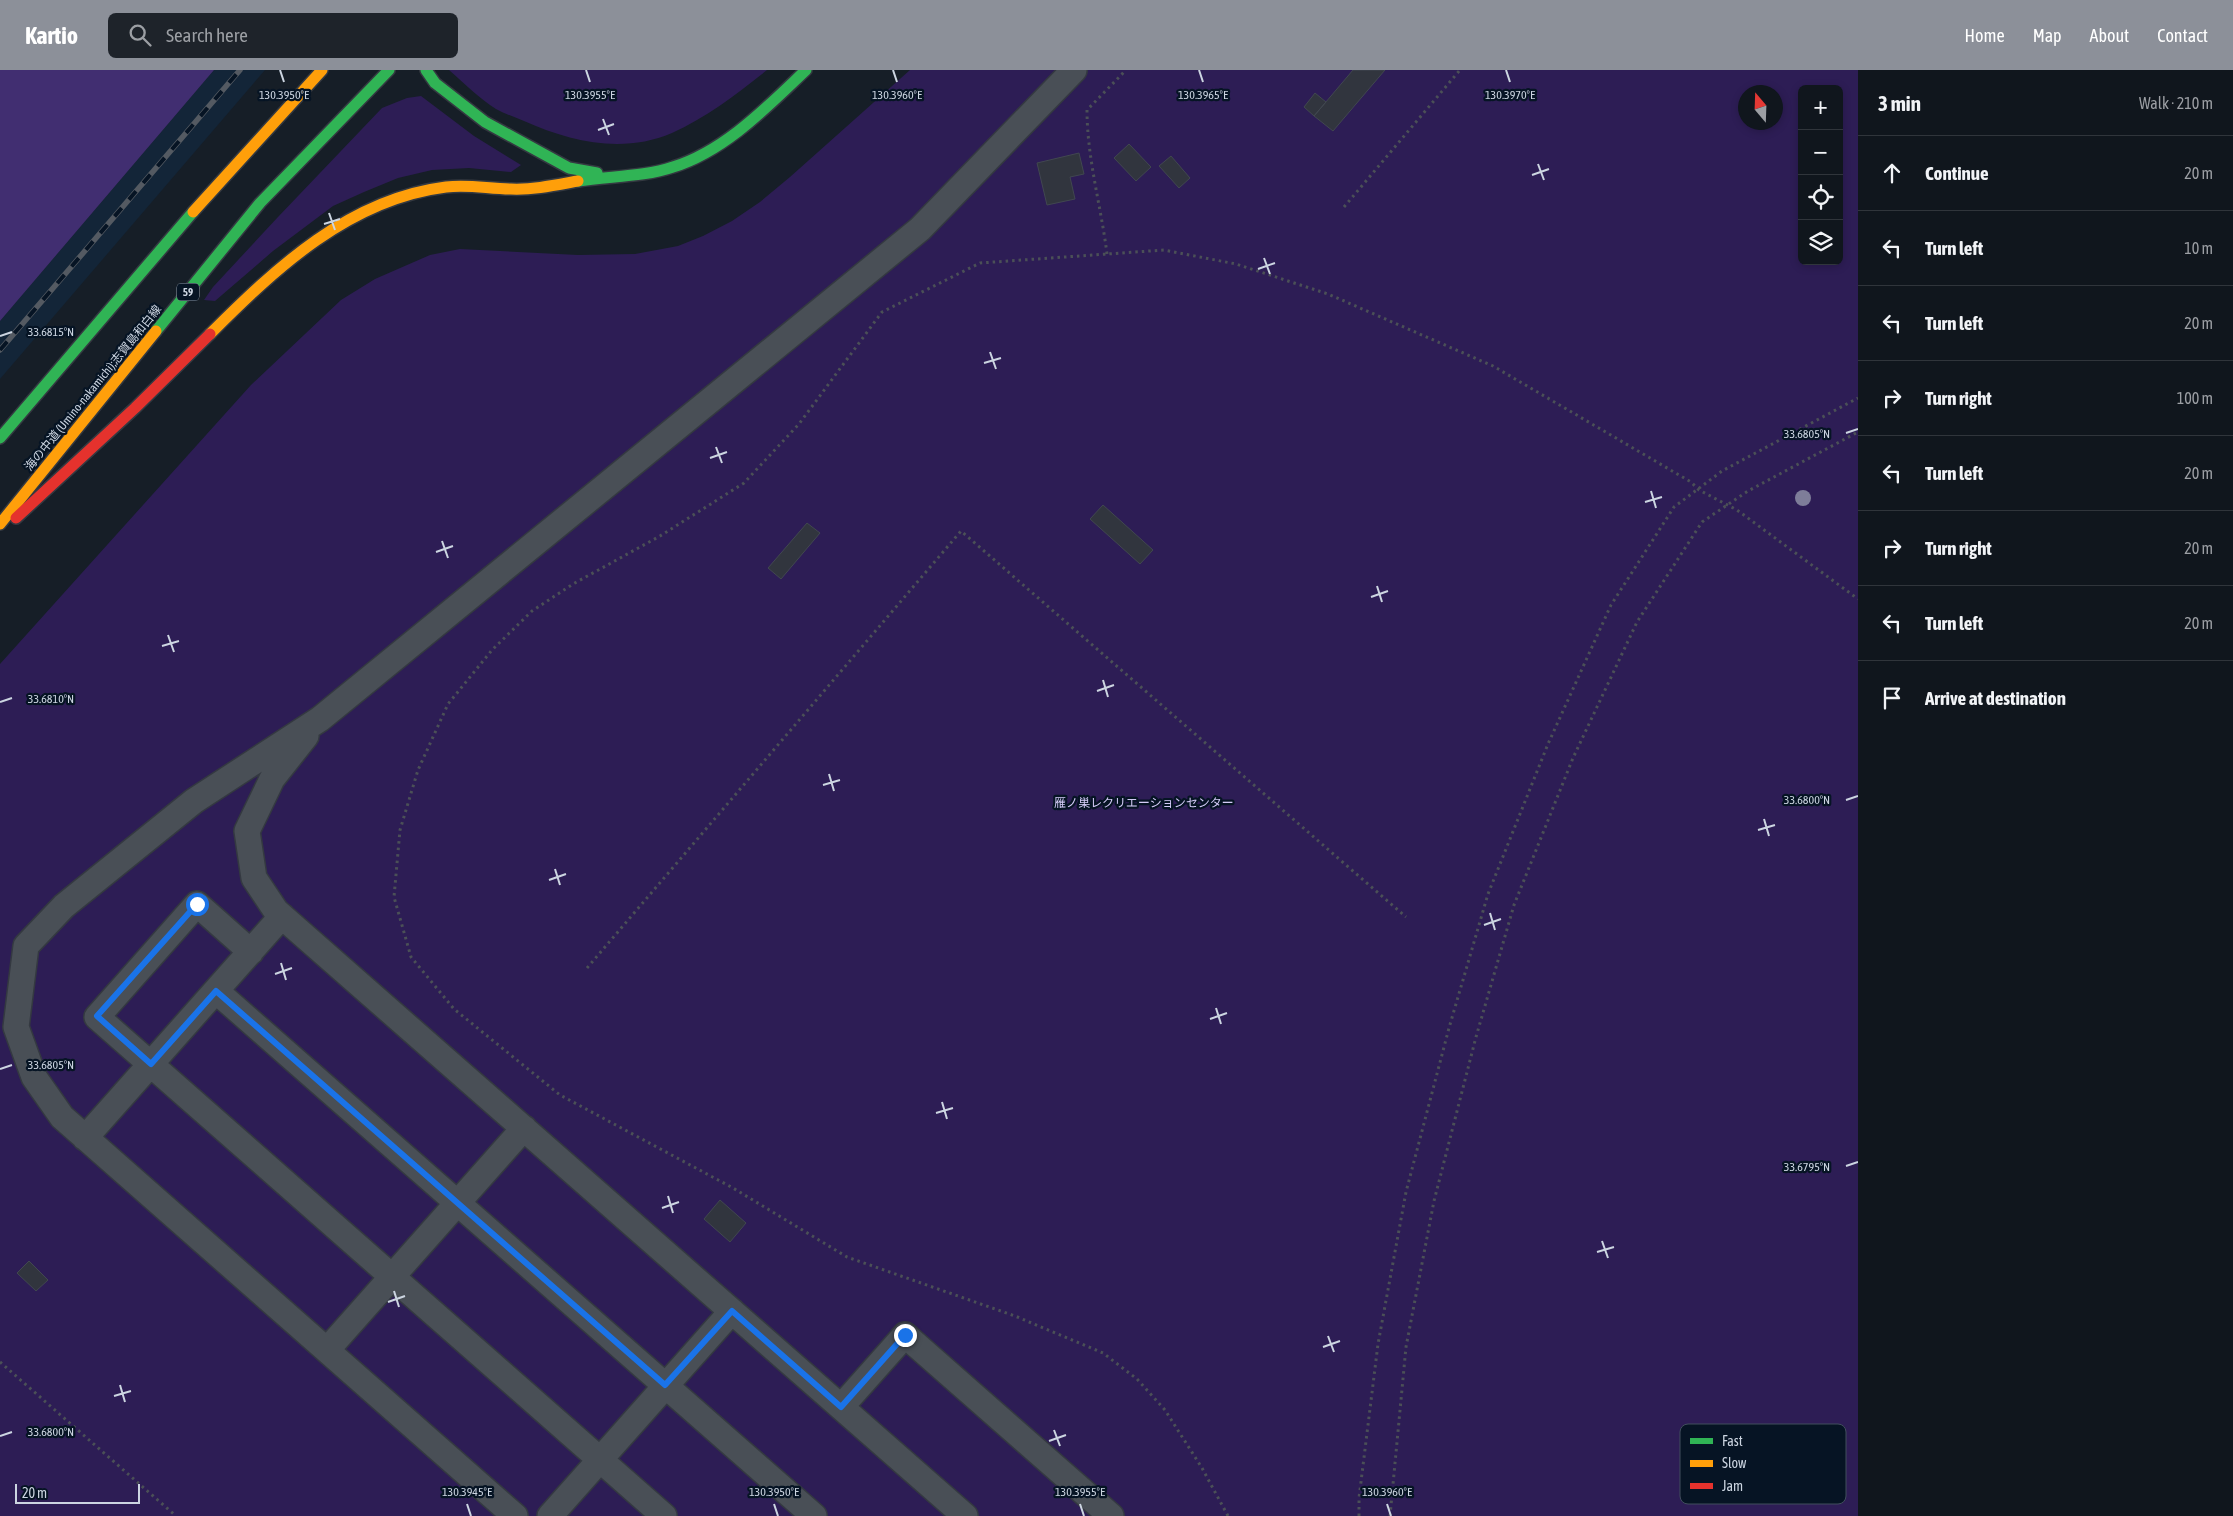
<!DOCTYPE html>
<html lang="en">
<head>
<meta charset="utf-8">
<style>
	:root { --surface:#10161d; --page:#1e232a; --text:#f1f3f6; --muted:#9c9fa4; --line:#30353b; --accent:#8c9099 }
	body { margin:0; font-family:"Asap Condensed","Noto Sans JP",sans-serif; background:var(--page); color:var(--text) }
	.controls { position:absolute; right:15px; top:15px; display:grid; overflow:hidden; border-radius:8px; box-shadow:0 2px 8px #0003 }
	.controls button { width:45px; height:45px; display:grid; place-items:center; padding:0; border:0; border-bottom:1px solid var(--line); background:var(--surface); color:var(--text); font:25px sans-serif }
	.compass { position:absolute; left:1738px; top:15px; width:45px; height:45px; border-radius:50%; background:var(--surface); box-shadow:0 2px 8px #0003; rotate:341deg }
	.scale { position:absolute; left:15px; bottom:12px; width:125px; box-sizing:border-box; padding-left:5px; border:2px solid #ccd5e1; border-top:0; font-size:14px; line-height:18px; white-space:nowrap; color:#ccd5e1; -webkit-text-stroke:4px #061424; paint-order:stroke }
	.stop { position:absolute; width:15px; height:15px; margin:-11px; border:4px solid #1a73e8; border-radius:50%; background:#fff }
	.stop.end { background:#1a73e8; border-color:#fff; box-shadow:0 1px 5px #0008 }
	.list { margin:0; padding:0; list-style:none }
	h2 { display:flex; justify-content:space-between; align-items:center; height:65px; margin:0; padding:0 20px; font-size:21px }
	h2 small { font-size:16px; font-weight:400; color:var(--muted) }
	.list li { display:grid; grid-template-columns:32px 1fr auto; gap:15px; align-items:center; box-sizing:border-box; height:75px; padding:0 20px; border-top:1px solid var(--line) }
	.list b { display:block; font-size:19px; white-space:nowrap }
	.list em { font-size:16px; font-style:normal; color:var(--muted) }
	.icon { flex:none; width:28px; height:28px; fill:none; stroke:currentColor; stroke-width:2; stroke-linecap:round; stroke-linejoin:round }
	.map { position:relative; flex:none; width:1858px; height:1446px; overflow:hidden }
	header { display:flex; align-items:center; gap:30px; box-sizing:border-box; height:70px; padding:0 25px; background:var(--accent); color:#fff }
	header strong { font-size:24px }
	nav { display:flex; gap:28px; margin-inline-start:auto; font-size:18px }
	.search { width:350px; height:45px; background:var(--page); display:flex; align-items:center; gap:12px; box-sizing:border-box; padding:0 18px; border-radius:8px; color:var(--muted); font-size:19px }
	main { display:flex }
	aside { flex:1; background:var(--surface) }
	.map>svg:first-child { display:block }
</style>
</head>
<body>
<header>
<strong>Kartio</strong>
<div class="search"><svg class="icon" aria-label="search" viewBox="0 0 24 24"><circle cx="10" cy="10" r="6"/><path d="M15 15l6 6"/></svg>Search here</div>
<nav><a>Home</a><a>Map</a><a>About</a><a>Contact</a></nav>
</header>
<main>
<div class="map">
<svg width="1858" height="1446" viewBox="0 0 1858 1446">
	<rect width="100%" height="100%" fill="#161e27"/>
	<!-- built -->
	<path fill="#132538" d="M214 0H265L0 309V251Z"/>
	<!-- green -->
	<path fill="#2d1d55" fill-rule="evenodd" d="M449 0H767C737 24 707 47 672 63 623 84 571 72 524 51 515 47 505 44 496 39 480 29 464 13 449 0Z
		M910 0H1858V1446H0V594L251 315 341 230 375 209 430 185 460 179 578 185 635 184 678 176 703 166 732 151 760 132 790 107ZM1802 19H1839V191H1802ZM1746 22H1776V52H1746Z
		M421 26 474 66 521 95 511 102 469 98 432 100 398 108 364 122 333 136 273 181 215 231 204 230 213 217 278 147 382 38 407 28Z"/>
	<!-- forest -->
	<path fill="#412e71" d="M0 0H214L0 251Z"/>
	<!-- building -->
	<path fill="#31353e" stroke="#414750" d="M1353 0H1385L1333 61 1314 46Z
		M1315 23 1326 32 1314 46 1304 37Z
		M1129 74 1151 97 1136 111 1114 88Z
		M1079 83 1084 104 1070 107 1075 129 1047 135 1037 93Z
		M1171 86 1190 108 1179 118 1159 96Z
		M1103 435 1153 480 1140 494 1090 449Z
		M807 453 820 463 781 509 768 498Z
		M720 1130 746 1153 730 1172 704 1149Z
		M29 1191 48 1210 36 1221 17 1203Z"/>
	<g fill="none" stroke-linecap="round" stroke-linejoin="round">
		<defs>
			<path id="lane" d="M306 666 272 709 247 761 254 808 276 841 965 1446
				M251 882 197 834 97 947 664 1446
				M216 921 814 1446
				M85 1068 282 846
				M327 1280 524 1058
				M841 1337 905 1265 1111 1446
				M515 1446 62 1047 34 1007 16 957 26 876 64 836 194 731 320 649 920 159 1074 0
				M550 1446 732 1241"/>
			<path id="fast" d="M426 0 435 13 485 52 569 98 597 103
				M578 111C609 106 644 107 673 97 725 81 768 36 806 0
				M156 261 260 133 389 0
				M0 368 193 142"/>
			<path id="slow" d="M193 142 322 0
				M210 264C276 198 349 129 446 117 469 114 489 119 511 119 533 120 556 115 578 111
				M0 454 156 261"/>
			<path id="jam" d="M16 448 135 338 210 264"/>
		</defs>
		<!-- lane casing -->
		<use href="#lane" stroke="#343941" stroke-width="28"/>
		<!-- fast casing -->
		<use href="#fast" stroke="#343941" stroke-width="14"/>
		<!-- slow casing -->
		<use href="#slow" stroke="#343941" stroke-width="14"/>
		<!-- jam casing -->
		<use href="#jam" stroke="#343941" stroke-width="14"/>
		<!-- path -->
		<path stroke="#4b5057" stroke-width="3" stroke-dasharray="2.5 4" stroke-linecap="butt" d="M1344 137 1460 0
			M1107 184C1101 136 1087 88 1087 40L1126 0
			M587 898 961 461 1406 847
			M0 1292 176 1446
			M1228 1446 1202 1398 1165 1340 1137 1309 1103 1283 1015 1246 847 1187 733 1118 560 1025 454 939 411 887 394 827 400 760 418 700 448 634 492 580 532 541 573 514 660 466 744 413 799 354 882 242 980 193 1164 180 1236 194 1328 224 1493 296 1691 412 1699 420 1737 440 1858 529
			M1359 1446V1428L1378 1274 1406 1122 1449 958 1488 824 1548 674 1611 535 1674 437 1722 401 1858 328
			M1390 1446 1406 1277 1434 1131 1476 967 1514 835 1573 688 1637 552 1702 452 1748 421 1858 362"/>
		<!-- lane -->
		<use href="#lane" stroke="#494f56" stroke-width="25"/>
		<!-- fast -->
		<use href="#fast" stroke="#30b455" stroke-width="11"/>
		<!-- slow -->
		<use href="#slow" stroke="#ff9f0a" stroke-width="11"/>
		<!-- jam -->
		<use href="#jam" stroke="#e5322d" stroke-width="11"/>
		<defs>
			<path id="rail" d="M0 280 240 0"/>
		</defs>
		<!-- rail casing -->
		<use href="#rail" stroke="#545a62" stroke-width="5.5"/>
		<!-- rail -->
		<use href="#rail" stroke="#061424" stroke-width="4" stroke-dasharray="11" stroke-linecap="butt"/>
	</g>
	<!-- trees -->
	<circle fill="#7e7d99" cx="1803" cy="428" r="8"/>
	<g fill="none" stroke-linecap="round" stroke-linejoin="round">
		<!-- route -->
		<path stroke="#1a73e8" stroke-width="6" d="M197 834 97 946 151 994 216 921 665 1315 732 1241 841 1337 905 1265"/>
	</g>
	<!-- ticks -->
	<path fill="none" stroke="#ccd5e1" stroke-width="2" d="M280 0 284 12M586 0 590 12M893 0 897 12M1199 0 1203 12M1506 0 1510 12M603 49 609 65M598 60 614 54M1538 94 1544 110M1532 105 1549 99M329 143 335 160M324 154 340 149M1264 188 1270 204M1258 199 1275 193M0 266 12 262M990 282 996 299M984 293 1001 288M1846 363 1858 359M716 377 722 393M710 388 727 382M1651 421 1656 438M1645 432 1662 427M442 471 448 488M436 482 453 476M1377 516 1382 532M1371 527 1388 521M168 565 174 582M162 576 179 571M1103 610 1108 627M1097 621 1114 615M0 632 12 628M829 704 834 721M823 715 840 710M1846 730 1858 726M1764 749 1769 766M1758 760 1775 755M555 799 560 815M549 810 566 804M1490 843 1495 860M1484 855 1501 849M281 893 286 910M275 904 292 898M1216 938 1221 954M1210 949 1227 943M0 999 12 995M942 1032 947 1049M936 1043 953 1038M1846 1096 1858 1092M668 1126 673 1143M662 1138 679 1132M1602 1171 1608 1188M1597 1182 1614 1177M394 1221 399 1237M388 1232 405 1226M1328 1266 1334 1282M1323 1277 1340 1271M120 1315 125 1332M114 1326 131 1321M1054 1360 1060 1376M0 1366 12 1362M1049 1371 1066 1365M467 1434 471 1446M774 1434 778 1446M1080 1434 1084 1446M1387 1434 1391 1446"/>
	<g text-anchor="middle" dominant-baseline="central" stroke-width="4.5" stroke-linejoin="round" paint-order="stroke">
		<!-- shield labels -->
		<rect fill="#061424" stroke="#919ba8" stroke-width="1" x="177" y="213.5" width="22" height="17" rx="4"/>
		<g font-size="11" font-weight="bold" fill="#ccd5e1">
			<text x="188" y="222">59</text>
		</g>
		<!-- street labels -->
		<g font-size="12" fill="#ccd5e1" stroke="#061424">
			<text transform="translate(93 318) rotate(-51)">海の中道 (Umino-nakamichi);志賀島和白線</text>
		</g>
		<!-- park labels -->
		<g font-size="12" fill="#d4cbf7" stroke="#061424">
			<text x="1144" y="733">雁ノ巣レクリエーションセンター</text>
		</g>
	</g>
	<!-- legend -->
	<rect x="1680" y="1354" width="166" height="80" rx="8" fill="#061424" stroke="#414e5d" stroke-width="1"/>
	<rect x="1690" y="1368" width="23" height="6" fill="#30b455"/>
	<rect x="1690" y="1390" width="23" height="7" fill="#ff9f0a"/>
	<rect x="1690" y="1413" width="23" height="6" fill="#e5322d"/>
	<g font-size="14" fill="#ccd5e1">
		<text x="1722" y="1376">Fast</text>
		<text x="1722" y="1398">Slow</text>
		<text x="1722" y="1421">Jam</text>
	</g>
	<g font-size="12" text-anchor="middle" fill="#ccd5e1" stroke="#061424" stroke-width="4.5" stroke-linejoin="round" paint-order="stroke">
		<text x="284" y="29">130.3950°E</text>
		<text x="590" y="29">130.3955°E</text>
		<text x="897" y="29">130.3960°E</text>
		<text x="1203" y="29">130.3965°E</text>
		<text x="1510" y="29">130.3970°E</text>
		<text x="51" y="266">33.6815°N</text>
		<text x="1807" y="368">33.6805°N</text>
		<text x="51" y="633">33.6810°N</text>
		<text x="1807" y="734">33.6800°N</text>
		<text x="51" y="999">33.6805°N</text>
		<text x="1807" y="1101">33.6795°N</text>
		<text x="51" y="1366">33.6800°N</text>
		<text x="467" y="1426">130.3945°E</text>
		<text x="774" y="1426">130.3950°E</text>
		<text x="1080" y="1426">130.3955°E</text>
		<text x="1387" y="1426">130.3960°E</text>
	</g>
</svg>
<div class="controls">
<button>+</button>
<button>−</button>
<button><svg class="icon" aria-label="locate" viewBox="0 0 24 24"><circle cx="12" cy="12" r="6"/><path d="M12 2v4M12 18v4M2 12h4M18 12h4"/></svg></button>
<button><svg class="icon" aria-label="layers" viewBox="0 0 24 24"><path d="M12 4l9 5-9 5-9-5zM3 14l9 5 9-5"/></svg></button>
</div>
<svg class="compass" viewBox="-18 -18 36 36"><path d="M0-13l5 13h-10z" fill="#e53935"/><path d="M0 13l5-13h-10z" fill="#9c9fa4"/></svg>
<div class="scale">20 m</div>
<div class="stop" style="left:197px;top:834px"></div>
<div class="stop end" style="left:905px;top:1265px"></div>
</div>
<aside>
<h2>3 min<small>Walk · 210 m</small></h2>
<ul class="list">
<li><svg class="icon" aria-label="ahead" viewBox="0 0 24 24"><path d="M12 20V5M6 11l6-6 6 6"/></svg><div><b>Continue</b></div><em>20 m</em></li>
<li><svg class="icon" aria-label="left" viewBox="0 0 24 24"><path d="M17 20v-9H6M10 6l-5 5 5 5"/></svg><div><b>Turn left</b></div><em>10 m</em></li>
<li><svg class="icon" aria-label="left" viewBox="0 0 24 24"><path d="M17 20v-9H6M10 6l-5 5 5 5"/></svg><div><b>Turn left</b></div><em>20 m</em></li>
<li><svg class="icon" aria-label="right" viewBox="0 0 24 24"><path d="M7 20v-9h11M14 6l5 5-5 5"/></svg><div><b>Turn right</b></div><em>100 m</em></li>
<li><svg class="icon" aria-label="left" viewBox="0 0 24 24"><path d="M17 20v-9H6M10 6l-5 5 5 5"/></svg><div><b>Turn left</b></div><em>20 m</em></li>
<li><svg class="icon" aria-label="right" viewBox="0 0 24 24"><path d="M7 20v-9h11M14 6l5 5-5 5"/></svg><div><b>Turn right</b></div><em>20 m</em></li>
<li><svg class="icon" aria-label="left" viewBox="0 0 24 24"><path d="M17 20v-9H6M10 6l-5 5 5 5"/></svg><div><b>Turn left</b></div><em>20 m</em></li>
<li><svg class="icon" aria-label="arrive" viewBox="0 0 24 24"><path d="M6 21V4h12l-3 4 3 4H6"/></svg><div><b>Arrive at destination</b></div></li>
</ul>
</aside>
</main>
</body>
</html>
